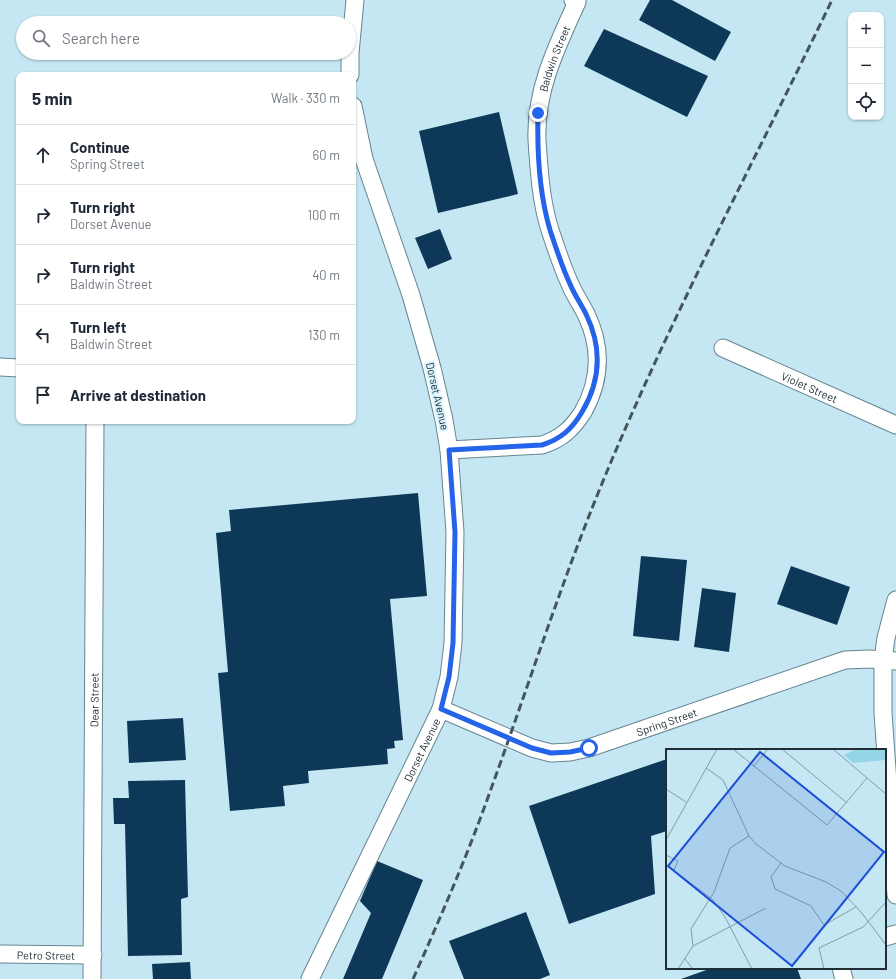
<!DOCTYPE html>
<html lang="en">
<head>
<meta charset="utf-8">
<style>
	:root { --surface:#fff; --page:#f2f2f3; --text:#1f2937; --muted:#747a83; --line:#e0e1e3 }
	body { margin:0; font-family:Barlow,sans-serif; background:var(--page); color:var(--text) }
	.controls { position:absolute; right:12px; top:12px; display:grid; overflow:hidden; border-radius:8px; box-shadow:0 1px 3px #0004 }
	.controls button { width:36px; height:36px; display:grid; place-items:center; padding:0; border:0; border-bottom:1px solid var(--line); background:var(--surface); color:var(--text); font:20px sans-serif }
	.stop { position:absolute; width:12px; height:12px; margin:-9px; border:3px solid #2563eb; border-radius:50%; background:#fff }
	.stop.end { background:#2563eb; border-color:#fff; box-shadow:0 1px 4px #0008 }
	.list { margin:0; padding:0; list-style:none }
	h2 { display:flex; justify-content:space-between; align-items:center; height:52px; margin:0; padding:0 16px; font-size:17px }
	h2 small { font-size:13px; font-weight:400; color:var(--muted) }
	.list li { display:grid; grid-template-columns:26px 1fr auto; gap:12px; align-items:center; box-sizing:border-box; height:60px; padding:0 16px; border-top:1px solid var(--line) }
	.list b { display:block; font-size:15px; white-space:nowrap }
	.list p { margin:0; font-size:13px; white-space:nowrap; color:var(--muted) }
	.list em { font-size:13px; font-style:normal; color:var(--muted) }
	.icon { flex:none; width:22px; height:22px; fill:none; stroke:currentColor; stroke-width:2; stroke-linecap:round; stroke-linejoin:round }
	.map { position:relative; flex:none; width:896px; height:979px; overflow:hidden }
	.search { position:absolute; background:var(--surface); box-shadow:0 1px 3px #0004; left:16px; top:16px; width:340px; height:44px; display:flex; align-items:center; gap:10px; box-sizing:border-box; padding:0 14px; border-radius:22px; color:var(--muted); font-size:15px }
	.panel { position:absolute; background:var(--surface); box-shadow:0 1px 3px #0004; left:16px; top:72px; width:340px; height:352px; border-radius:8px }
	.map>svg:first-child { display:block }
</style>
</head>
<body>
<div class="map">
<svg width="896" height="979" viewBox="0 0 896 979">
	<rect width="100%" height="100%" fill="#c4e7f3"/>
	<!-- building -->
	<path fill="#0e3857" d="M650 0H672L731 32 715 61 639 20Z
		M604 29 708 76 687 117 584 66Z
		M499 112 518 194 438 213 419 131Z
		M440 229 452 259 428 269 415 238Z
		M418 493 427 596 390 599 403 740 394 741 395 748 387 749 388 764 308 771 309 783 283 786 285 806 230 811 218 673 228 672 216 533 231 531 229 510Z
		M641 556 687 560 679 641 633 636Z
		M791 566 850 587 837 625 777 604Z
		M702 588 736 593 729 652 694 647Z
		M183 718 186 760 129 763 127 721Z
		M667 759V831L651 836 655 894 569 924 529 806Z
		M185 780 188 897 181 899 182 955 128 956 125 824H114L113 798H129L128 781Z
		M377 861 423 880 382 979H343L371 913 360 901Z
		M526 912 550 975 540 979H464L449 941Z
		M190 962 191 979H153L152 964Z
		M712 968H797L801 979H681Z"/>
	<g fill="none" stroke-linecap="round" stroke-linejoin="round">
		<defs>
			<g id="minor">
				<path d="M350 75V53L355 0"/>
				<path id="s1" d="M723 348 896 425"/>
				<path d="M0 367 19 368"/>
				<path id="s2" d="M449 450 542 445C561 439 572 429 583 412 601 380 602 347 586 314 581 304 574 294 570 284 562 267 556 248 550 230 541 202 539 170 537 140 535 90 557 46 577 2L573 0"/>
				<path d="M896 600 886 638 883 660V713L896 895"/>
				<path id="s3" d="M441 709 532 748 551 753 570 752 589 748 845 660 869 659 896 661"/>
				<path d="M885 937 896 934"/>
				<path id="s4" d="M0 954 93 955"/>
				<path d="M841 968 844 979"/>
				<path id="s5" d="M92 979 95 421"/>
				<path id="s6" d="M310 979 441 709 449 677 453 643 455 532 449 450 444 420 432 368 411 295 364 159 353 106"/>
			</g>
		</defs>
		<!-- minor casing -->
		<use href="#minor" stroke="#658690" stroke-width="19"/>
		<!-- minor -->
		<use href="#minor" stroke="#fff" stroke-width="17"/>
		<!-- rail -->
		<path stroke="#44565c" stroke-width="3" stroke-dasharray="8 4" stroke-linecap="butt" d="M413 979C438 923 462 868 483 811 525 697 561 581 608 469 675 309 757 156 832 0"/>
	</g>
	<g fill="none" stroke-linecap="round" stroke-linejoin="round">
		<!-- route -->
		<path stroke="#2563eb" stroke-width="5" d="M538 113C537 151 539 193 550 230 556 248 562 267 570 284 574 294 581 304 586 314 602 347 601 380 582 412 572 429 561 439 542 445L449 450 455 532 453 643 449 677 441 709 532 748 551 753 570 752 589 748"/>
	</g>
	<g text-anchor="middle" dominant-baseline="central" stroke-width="4" stroke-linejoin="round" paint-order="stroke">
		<!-- street labels -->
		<g font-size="11" fill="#202d32" stroke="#d7f3fd">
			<text stroke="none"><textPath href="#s2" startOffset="516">Baldwin Street</textPath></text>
			<text stroke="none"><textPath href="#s1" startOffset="95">Violet Street</textPath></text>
			<text transform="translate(438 396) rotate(77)">Dorset Avenue</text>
			<text stroke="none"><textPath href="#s5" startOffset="279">Dear Street</textPath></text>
			<text stroke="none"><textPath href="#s3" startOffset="239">Spring Street</textPath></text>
			<text stroke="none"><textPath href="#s6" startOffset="255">Dorset Avenue</textPath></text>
			<text stroke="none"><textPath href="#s4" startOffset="46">Petro Street</textPath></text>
		</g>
	</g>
	<!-- overview -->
	<g transform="translate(666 749)">
		<rect width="220" height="220" fill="#c4e7f3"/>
		<path d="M190 0H220V11L187 14 178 6Z" fill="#95d4e9"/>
		<path fill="none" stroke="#829da6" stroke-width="1" d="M67 0 161 76 201 29M116 0 181 54M167 0 220 45M87 18 102 0M40 19 57 31 83 87 90 95 119 117 160 133 175 142 195 163 220 196M0 40 20 53M0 91 51 0M0 106 12 112 8 121M115 114 105 128 109 140 145 157 158 176 190 158M0 116 46 150 59 168 86 220M27 197 100 159M19 210 27 220M12 220 27 197 25 180 48 143 64 99 83 87M158 220 153 199 197 178 220 153"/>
		<path fill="#1d4ed8" fill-opacity="0.15" stroke="#1d4ed8" stroke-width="2" d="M94 3 218 103 126 217 2 117Z"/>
		<rect width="220" height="220" fill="none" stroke="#202d32" stroke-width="2"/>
	</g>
</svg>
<div class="controls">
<button>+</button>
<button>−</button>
<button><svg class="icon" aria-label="locate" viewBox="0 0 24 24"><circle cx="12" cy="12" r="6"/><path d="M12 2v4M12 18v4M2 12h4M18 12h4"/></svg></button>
</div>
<div class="stop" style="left:589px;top:748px"></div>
<div class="stop end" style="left:538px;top:113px"></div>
<div class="search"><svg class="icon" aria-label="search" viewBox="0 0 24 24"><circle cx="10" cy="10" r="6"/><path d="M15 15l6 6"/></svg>Search here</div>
<section class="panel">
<h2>5 min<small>Walk · 330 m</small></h2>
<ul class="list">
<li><svg class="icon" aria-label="ahead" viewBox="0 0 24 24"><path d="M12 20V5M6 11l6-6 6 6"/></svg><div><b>Continue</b><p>Spring Street</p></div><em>60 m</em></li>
<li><svg class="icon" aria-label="right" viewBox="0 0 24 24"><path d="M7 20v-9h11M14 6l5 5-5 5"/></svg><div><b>Turn right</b><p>Dorset Avenue</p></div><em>100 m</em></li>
<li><svg class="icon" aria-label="right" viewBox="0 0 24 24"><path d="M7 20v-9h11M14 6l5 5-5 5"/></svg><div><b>Turn right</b><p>Baldwin Street</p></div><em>40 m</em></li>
<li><svg class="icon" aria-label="left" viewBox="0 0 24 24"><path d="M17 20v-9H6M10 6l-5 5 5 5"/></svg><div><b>Turn left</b><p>Baldwin Street</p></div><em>130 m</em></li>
<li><svg class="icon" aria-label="arrive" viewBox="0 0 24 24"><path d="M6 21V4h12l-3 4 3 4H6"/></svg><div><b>Arrive at destination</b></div></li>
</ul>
</section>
</div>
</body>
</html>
